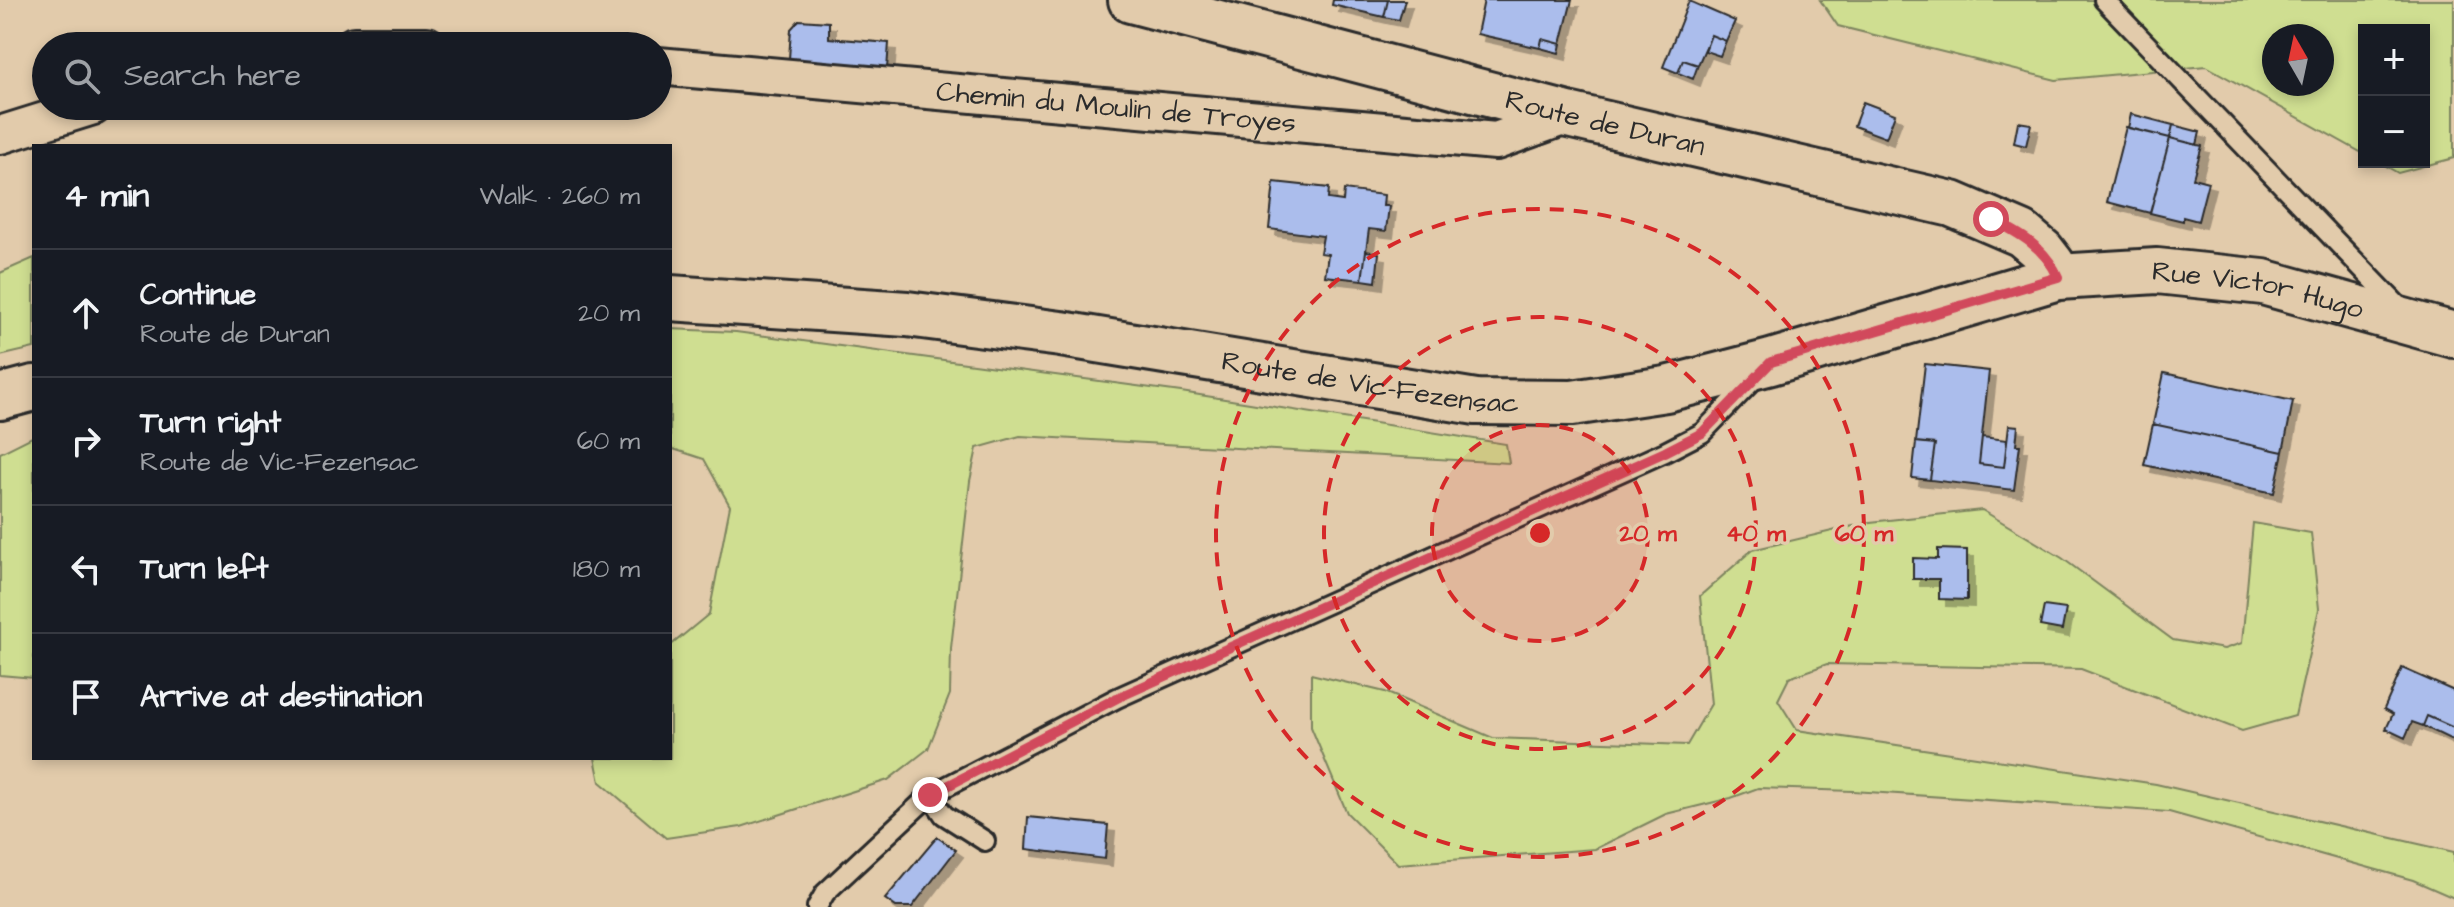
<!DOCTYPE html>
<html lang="en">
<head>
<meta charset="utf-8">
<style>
	:root { --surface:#171b24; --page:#242831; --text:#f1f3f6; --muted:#9ea1a6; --line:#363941 }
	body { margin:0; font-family:"Architects Daughter",sans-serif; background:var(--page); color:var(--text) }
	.controls { position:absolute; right:24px; top:24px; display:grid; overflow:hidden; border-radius:0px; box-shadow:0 4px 12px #0003 }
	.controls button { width:72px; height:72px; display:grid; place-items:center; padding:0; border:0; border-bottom:2px solid var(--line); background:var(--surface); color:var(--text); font:40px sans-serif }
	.compass { position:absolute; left:2262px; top:24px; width:72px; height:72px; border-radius:50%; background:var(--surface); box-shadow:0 4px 12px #0003; rotate:351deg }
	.stop { position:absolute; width:24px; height:24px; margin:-18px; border:6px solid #d1495b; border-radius:50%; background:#fff }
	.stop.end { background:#d1495b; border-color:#fff; box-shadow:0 2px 8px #0008 }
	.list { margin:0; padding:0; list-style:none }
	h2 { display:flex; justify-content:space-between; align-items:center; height:104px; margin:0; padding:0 32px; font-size:34px }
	h2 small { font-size:26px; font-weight:400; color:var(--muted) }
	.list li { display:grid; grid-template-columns:52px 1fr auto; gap:24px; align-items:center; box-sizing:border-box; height:128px; padding:0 32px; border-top:2px solid var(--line) }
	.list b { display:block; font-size:30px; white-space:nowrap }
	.list p { margin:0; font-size:26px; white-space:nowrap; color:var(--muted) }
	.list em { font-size:26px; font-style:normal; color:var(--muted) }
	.icon { flex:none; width:44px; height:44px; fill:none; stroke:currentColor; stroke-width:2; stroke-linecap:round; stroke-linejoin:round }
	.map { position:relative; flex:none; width:2454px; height:907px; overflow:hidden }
	.search { position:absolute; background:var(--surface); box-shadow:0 4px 12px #0003; left:32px; top:32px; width:640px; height:88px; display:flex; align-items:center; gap:20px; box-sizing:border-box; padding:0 28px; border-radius:44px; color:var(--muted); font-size:30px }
	.panel { position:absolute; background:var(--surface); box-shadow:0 4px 12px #0003; left:32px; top:144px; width:640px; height:616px; border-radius:0px }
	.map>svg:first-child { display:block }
</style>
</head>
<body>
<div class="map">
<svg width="2454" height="907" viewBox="0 0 2454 907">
	<defs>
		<filter id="shadow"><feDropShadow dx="7" dy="7" stdDeviation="0" flood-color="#0004"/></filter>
	</defs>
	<rect width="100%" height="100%" fill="#e2cbab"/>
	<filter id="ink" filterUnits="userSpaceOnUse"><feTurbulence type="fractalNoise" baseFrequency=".0125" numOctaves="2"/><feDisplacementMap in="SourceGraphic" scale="16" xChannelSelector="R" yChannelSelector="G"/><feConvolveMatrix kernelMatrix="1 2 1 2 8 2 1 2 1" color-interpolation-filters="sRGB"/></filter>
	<g filter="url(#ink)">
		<!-- green -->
		<path fill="#cfde91" stroke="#7d845e" stroke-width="2" fill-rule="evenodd" d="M1820 0H2454V158L2398 173 2379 162H2424V30H2364V154L2206 66 2056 80 1838 26ZM2274 36H2322V84H2274Z
			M34 258V348L0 356V273Z
			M670 329 736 332 1181 392 1506 444 1509 463 1020 436 977 448 970 481 951 648 950 694 928 749 888 780 741 827 666 838 600 782 595 758H670V646L709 614 730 506 704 459 670 448Z
			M34 436V678L0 675V453Z
			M1982 510 2062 558 2173 640 2224 649 2242 643 2253 523 2311 533 2319 609 2295 716 2242 731 2081 669 1827 664 1789 678 1778 700 1797 730 2156 784 2454 852V898L2413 880 2169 812 1853 791 1758 788 1731 798 1666 814 1595 849 1398 864 1347 813 1311 727V674L1385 692 1493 738 1687 745 1711 704 1700 596 1752 550 1870 522Z"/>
		<!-- building -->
		<path fill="#abbdec" stroke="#2b2b2b" stroke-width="2" filter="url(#shadow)" d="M1333 0H1388L1384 17 1332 5Z
			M1388 0H1405L1399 20 1384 17Z
			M1484 0H1572L1561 44 1542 39 1540 48 1477 34Z
			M1689 1 1735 21 1726 41 1711 35 1698 65 1683 60 1678 73 1663 67Z
			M799 20 829 22V38L889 43 887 69 789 59 791 29Z
			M1711 35 1726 41 1720 56 1705 51Z
			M1542 39 1561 44 1559 53 1540 48Z
			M1683 60 1698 65 1693 79 1678 73Z
			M1863 102 1895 114 1886 138 1854 126Z
			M2131 114 2173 125 2170 138 2128 128Z
			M2018 122 2031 124 2026 146 2014 143Z
			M2173 125 2200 132 2197 145 2170 138Z
			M2126 127 2170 138 2150 213 2107 202Z
			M2170 138 2202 146 2193 178 2208 182 2198 221 2183 217V221L2150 213Z
			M1274 182 1329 188 1328 199 1343 201 1344 190 1384 195 1383 206H1389L1386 231 1369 229 1362 280 1325 276 1328 254 1320 253 1323 236 1269 229Z
			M1366 251 1379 253 1376 282 1362 280Z
			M1925 364 1989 371 1979 464 2004 467 2009 425 2018 426 2016 445H2020L2014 490 1930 480 1935 444 1916 442Z
			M2164 373 2293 401 2283 452 2153 424Z
			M2153 424 2283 452 2274 493 2144 465Z
			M1982 437 2007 440 2004 467 1979 464Z
			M1916 442 1935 444 1930 480 1912 478Z
			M1938 549 1967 550V600L1939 599V579H1913V558L1938 559Z
			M2044 606 2066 609 2062 630 2040 626Z
			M2402 668 2454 691V728L2427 716 2423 726 2412 722 2405 738 2386 729 2393 714 2384 709Z
			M2427 716 2454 728V741L2423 726Z
			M1028 817 1108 825 1105 859 1026 849Z
			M937 837 956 850 912 907H896L885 899Z"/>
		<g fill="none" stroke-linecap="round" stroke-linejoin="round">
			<defs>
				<path id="lane" d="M2104 0 2403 311
					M930 795 944 815 985 841
					M817 907 825 893 930 795 1117 698 1665 452 1702 433 1758 375"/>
				<g id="street">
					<path d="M354 46H427"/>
					<path id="s1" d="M658 66 1496 141 1568 115"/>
					<path d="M0 135 93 106"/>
				</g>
				<g id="secondary">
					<path id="s2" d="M1131 0 1568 115 1952 204 2022 234 2042 251 2052 264 2058 277"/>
					<path id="s3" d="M670 298 907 314 1061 334 1476 402 1572 403 1666 389 1771 362 2058 277 2157 271 2263 282 2454 335"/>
					<path d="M0 397 34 388"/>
				</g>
			</defs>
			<!-- lane casing -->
			<use href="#lane" stroke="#2b2b2b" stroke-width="24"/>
			<!-- street casing -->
			<use href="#street" stroke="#2b2b2b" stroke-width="42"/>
			<!-- secondary casing -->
			<use href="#secondary" stroke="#2b2b2b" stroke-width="50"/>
			<!-- lane -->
			<use href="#lane" stroke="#e2cbab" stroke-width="18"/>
			<!-- street -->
			<use href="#street" stroke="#e2cbab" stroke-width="36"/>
			<!-- secondary -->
			<use href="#secondary" stroke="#e2cbab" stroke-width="44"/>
		</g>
	</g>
	<g fill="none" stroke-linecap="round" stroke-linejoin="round" filter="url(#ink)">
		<!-- route -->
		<path stroke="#d1495b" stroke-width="10" d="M930 795 1117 698 1665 452 1702 433 1771 362 2058 277C2045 247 2019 233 1991 219"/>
	</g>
	<!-- distance rings -->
	<circle cx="1540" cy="533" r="108" fill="#d62828" fill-opacity=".12"/>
	<g fill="none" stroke="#d62828" stroke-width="4" stroke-dasharray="14 10">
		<circle cx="1540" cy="533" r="108"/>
		<circle cx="1540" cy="533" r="216"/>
		<circle cx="1540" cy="533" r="324"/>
	</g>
	<g text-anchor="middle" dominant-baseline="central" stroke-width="7" stroke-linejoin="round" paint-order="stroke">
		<!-- street labels -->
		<g font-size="28" fill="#2b2b2b" stroke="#e2cbab">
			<text stroke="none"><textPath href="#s1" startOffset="460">Chemin du Moulin de Troyes</textPath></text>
			<text stroke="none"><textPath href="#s2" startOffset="490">Route de Duran</textPath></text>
			<text stroke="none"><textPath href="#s3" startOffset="1614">Rue Victor Hugo</textPath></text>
			<text stroke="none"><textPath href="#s3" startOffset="706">Route de Vic-Fezensac</textPath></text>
		</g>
	</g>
	<circle cx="1540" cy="533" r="12" fill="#d62828" stroke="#e2cbab" stroke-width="4"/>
	<g font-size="24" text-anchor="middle" font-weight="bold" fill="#d62828" stroke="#e2cbab" stroke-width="7" stroke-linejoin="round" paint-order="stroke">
		<text x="1648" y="541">20 m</text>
		<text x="1756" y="541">40 m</text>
		<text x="1864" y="541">60 m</text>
	</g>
</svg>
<div class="controls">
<button>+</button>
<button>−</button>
</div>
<svg class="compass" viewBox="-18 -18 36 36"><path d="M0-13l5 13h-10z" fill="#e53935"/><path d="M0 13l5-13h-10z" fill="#9ea1a6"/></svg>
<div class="stop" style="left:1991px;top:219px"></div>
<div class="stop end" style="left:930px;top:795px"></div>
<div class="search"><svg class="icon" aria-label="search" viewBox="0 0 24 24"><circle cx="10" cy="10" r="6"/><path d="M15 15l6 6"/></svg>Search here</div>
<section class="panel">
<h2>4 min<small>Walk · 260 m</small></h2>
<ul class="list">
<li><svg class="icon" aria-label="ahead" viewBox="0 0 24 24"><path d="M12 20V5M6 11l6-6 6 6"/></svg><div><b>Continue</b><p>Route de Duran</p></div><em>20 m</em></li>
<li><svg class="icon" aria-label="right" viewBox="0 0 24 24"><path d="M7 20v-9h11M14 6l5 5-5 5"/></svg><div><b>Turn right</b><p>Route de Vic-Fezensac</p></div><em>60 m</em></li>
<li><svg class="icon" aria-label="left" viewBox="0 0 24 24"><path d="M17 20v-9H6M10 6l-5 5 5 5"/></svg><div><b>Turn left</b></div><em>180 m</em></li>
<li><svg class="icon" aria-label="arrive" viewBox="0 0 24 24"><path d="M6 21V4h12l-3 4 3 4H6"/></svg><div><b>Arrive at destination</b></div></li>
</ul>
</section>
</div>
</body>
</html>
